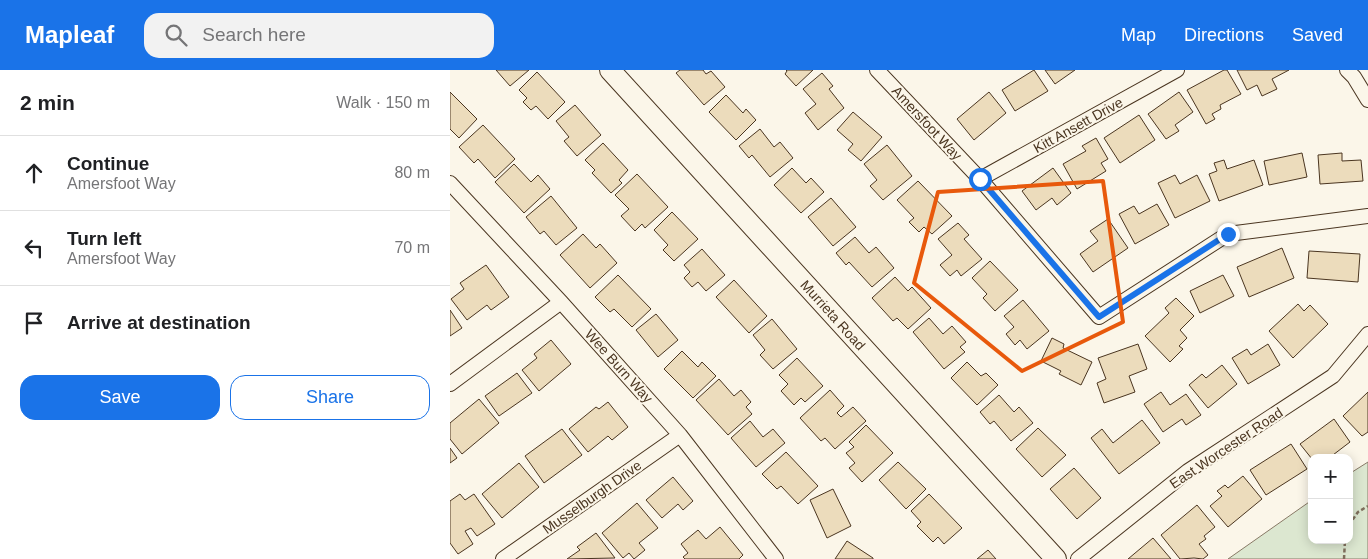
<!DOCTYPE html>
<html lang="en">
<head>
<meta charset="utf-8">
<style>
	:root { --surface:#fff; --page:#f2f2f2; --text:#202124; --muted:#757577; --line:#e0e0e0; --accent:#1a73e8 }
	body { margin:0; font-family:Helvetica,sans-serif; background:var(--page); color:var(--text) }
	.controls { position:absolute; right:15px; bottom:15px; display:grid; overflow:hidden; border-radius:10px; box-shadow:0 2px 12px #0003 }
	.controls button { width:45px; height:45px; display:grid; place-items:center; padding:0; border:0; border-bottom:1px solid var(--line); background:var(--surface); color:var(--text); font:25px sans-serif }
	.stop { position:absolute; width:15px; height:15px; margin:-11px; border:4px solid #1a73e8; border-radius:50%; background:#fff }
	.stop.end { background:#1a73e8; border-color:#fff; box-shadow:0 1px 5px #0008 }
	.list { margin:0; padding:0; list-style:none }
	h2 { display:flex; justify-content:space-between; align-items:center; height:65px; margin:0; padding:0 20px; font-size:21px }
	h2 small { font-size:16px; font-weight:400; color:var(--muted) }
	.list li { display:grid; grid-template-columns:32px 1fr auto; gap:15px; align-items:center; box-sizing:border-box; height:75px; padding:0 20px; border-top:1px solid var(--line) }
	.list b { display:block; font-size:19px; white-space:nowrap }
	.list p { margin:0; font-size:16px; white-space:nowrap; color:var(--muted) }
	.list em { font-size:16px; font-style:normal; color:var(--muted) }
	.actions { display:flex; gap:10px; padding:15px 20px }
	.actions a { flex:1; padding:11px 0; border:1px solid var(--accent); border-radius:15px; text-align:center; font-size:18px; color:var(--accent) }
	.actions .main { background:var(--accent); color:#fff }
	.icon { flex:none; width:28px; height:28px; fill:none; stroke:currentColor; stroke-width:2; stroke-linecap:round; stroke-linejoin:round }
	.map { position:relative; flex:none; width:918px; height:489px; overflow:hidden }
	header { display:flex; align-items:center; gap:30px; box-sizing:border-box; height:70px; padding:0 25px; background:var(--accent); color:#fff }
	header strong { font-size:24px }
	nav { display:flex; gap:28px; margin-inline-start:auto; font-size:18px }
	.search { width:350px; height:45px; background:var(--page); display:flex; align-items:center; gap:12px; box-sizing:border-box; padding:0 18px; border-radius:15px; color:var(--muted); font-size:19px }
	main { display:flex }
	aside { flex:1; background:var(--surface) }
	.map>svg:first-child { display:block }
</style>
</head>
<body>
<header>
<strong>Mapleaf</strong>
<div class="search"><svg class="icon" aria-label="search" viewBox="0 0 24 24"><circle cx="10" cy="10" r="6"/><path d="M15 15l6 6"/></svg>Search here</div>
<nav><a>Map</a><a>Directions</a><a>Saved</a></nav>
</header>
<main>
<aside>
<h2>2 min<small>Walk · 150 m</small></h2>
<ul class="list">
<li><svg class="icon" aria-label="ahead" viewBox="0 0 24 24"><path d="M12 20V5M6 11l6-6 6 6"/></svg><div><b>Continue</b><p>Amersfoot Way</p></div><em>80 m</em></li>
<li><svg class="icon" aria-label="left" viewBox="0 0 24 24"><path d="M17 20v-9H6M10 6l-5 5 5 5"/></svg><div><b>Turn left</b><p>Amersfoot Way</p></div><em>70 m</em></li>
<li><svg class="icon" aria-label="arrive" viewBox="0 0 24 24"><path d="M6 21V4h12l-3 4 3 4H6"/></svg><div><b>Arrive at destination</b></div></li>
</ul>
<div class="actions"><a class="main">Save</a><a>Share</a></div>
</aside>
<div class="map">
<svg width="918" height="489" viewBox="0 0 918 489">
	<rect width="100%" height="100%" fill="#fbf6e9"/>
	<!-- green -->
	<path fill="#dce7d0" stroke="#887966" d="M918 392V489H778L862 430V470H899V404Z"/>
	<!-- building -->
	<path fill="#ecdcbc" stroke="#4a3520" d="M46 0H79L60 16Z
		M230 0H253L256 4 261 1 275 17 254 35 226 3Z
		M336 0H363L346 16 335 4 337 1Z
		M584 0 598 21 565 41 552 20Z
		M595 0H625L605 14Z
		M774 0H777L791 24 770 35 771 39 762 44 765 49 756 54 737 20Z
		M787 0H839L822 9 827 19 812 26 807 15 797 20Z
		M87 2 115 32 98 49 86 36 81 40 73 32 77 28 69 20Z
		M372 3 383 16 379 19 394 38 368 60 355 43 366 34 353 19Z
		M0 22 27 49 9 68 0 59Z
		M539 22 556 43 524 70 507 49Z
		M729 22 743 42 725 55 729 61 716 69 698 44Z
		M276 25 293 43 296 39 306 50 286 70 259 42Z
		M125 35 151 65 127 86 114 71 119 67 106 51Z
		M403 42 432 67 411 91 398 80 403 74 387 60Z
		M689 45 705 70 670 93 654 68Z
		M33 55 65 89 45 108 28 89 24 93 9 77Z
		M310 59 324 77 330 72 343 88 320 107 302 85 299 88 289 76Z
		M646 68 658 89 651 93 656 101 627 119 613 94 636 81 632 76Z
		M153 73 178 100 169 110 172 113 161 123 142 103 145 100 135 90Z
		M437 75 462 106 433 130 420 116 427 110 414 94Z
		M852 83 857 107 819 115 814 91Z
		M892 83V91L911 90 913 111 870 114 868 85Z
		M774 90 777 99 804 90 813 115 769 131 759 104 767 101 764 93Z
		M64 94 81 112 88 105 100 119 74 143 45 112Z
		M342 98 356 113 361 108 374 122 351 143 324 115Z
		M603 98 621 123 607 135 602 128 586 140 572 121Z
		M187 104 218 137 195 158 192 154 185 161 171 146 179 139 165 125Z
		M725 105 730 114 747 105 760 131 725 148 708 113Z
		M468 111 502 146 482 164 474 157 469 162 459 152 464 148 447 130Z
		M101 126 127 158 106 175 94 161 90 164 76 147Z
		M381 128 406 157 383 176 358 147Z
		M707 134 719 155 685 174 669 144 684 136 689 144Z
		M222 142 248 169 224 191 213 180 218 175 204 160Z
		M658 149 678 178 643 202 630 184 648 171 640 161Z
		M508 153 519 165 514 169 532 189 511 206 507 200 500 206 490 195 502 185 488 169Z
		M133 164 146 178 150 174 167 193 140 218 110 185Z
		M405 167 419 183 426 177 444 198 422 217 399 192 396 195 386 183Z
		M832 178 844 208 799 227 787 197Z
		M252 179 275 205 256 221 248 212 242 217 234 208 240 202 234 195Z
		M859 181 910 184 908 212 857 208Z
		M540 191 568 220 545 241 533 228 537 224 522 208Z
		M36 195 59 227 41 240 37 235 17 250 1 229 14 219 10 213Z
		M168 205 201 239 182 257 164 239 160 242 145 227Z
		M773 205 784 226 750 243 740 221Z
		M445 207 458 221 462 217 481 238 458 259 447 248 443 251 422 228Z
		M284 210 317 246 299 263 266 227Z
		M726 228 744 246 730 260 737 268 729 276 733 279 720 292 695 266 719 243 715 238Z
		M573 230 599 261 577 279 570 270 565 275 556 264 564 257 554 246Z
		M848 234 854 241 860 235 878 254 843 288 819 261Z
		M0 240 12 258 0 266Z
		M206 244 228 270 208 287 186 260Z
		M479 248 493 264 502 256 516 272 510 277 515 282 494 299 463 262Z
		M322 249 347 279 323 299 310 285 315 280 303 265Z
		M602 268 614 274 613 278 642 292 631 315 609 304 611 301 591 291Z
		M101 270 121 294 89 321 72 300 87 288 84 284Z
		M688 274 697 299 679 306 685 322 654 333 647 313 656 309 648 288Z
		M818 274 830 295 798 314 782 288 797 279 801 285Z
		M232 281 248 297 252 292 266 306 243 328 214 299Z
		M347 288 373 316 355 332 351 328 344 335 331 321 338 314 329 305Z
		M517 292 531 306 536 303 548 315 527 335 501 308Z
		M772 295 787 314 758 338 739 315 752 304 756 308Z
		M67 303 82 323 49 346 35 326Z
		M269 309 284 326 291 320 301 332 296 337 302 344 278 365 246 330Z
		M380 320 394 336 387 343 391 347 403 337 416 351 385 379 375 368 371 371 350 348Z
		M711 322 720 335 736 324 751 345 736 355 732 349 713 362 694 334Z
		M918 322V362L912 366 893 346Z
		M549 325 564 342 569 337 583 353 561 371 544 351 540 354 530 342Z
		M29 329 49 353 12 384 0 369V353Z
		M158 332 178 357 162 370 158 366 138 382 119 359 146 337 149 339Z
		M884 349 900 372 879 388H862V389L850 374Z
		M692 350 710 373 669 404 641 368 652 359 663 373Z
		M300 351 313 367 323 359 335 373 306 397 281 368Z
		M416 355 443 383 412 412 399 398 405 393 396 383 404 377 399 372Z
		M588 358 616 385 592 407 566 379Z
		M112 359 132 385 94 413 75 386Z
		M841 374 857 399 816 425 800 400Z
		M0 378 7 388 0 393Z
		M336 382 368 416 348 434 331 416 327 419 312 404Z
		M448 392 476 419 456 439 429 410Z
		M69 393 89 417 52 448 32 424Z
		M624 398 651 428 627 449 600 419Z
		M793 406 812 429 778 457 760 436 772 426 767 421 775 415 778 418Z
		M223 407 243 431 233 440 228 434 212 448 196 430Z
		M383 419 401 456 377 468 360 430Z
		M10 424 15 430 24 424 45 454 27 466 21 458 15 461 23 474 8 484 0 473V431Z
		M479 424 512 458 494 474 488 467 483 472 467 456 471 452 461 441Z
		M187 433 208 458 189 473 195 480 184 489 179 483 173 488 152 463Z
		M747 435 765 457 754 466 756 469 749 474 758 485 753 489 744 488 730 489 711 465Z
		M270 457 293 485 289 489H235L233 487 238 483 231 474 248 460 256 469Z
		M146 463 165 488 117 489 130 480 127 477Z
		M703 468 721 489H678Z
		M397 471 423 488V489H385Z
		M538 480 546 489H527Z"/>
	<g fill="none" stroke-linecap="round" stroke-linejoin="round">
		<defs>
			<path id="street" d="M427 0 530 109 649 247 778 164 918 146
				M897 0 904 7 918 30
				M530 109 727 0
				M0 113 111 232 230 365 326 489
				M0 314 111 232
				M53 489 230 365
				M628 489 738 401 883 306 918 264"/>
			<path id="secondary" d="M160 0 606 489"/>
		</defs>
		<!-- street casing -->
		<use href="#street" stroke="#4a3520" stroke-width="16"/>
		<!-- secondary casing -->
		<use href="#secondary" stroke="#4a3520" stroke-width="22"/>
		<!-- path -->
		<path stroke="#7f6f5c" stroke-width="2.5" stroke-dasharray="4 2.5" stroke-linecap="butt" d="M899 455 908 442 918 436
			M894 489 895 470"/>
		<!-- street -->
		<use href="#street" stroke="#fbf6e9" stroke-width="14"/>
		<!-- secondary -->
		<use href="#secondary" stroke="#fbf6e9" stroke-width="20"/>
	</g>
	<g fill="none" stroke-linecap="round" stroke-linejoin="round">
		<!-- route -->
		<path stroke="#1a73e8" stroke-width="6" d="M530 109 649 247 778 164"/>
	</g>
	<!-- marked area -->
	<path fill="none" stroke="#e8590c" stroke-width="4" stroke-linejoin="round" d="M653 111 673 252 572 301 464 213 488 122Z"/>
	<g text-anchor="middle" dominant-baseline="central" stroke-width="4" stroke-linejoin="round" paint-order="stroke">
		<!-- street labels -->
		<g font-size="14" fill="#4a3520" stroke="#fbf6e9">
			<text transform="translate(477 53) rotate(47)">Amersfoot Way</text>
			<text transform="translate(628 55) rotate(-29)">Kitt Ansett Drive</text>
			<text transform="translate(383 245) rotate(48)">Murrieta Road</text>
			<text transform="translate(169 296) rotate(48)">Wee Burn Way</text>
			<text transform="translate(776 378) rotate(-34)">East Worcester Road</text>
			<text transform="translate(142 427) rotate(-35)">Musselburgh Drive</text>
		</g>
	</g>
</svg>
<div class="controls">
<button>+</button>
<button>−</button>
</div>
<div class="stop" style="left:530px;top:109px"></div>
<div class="stop end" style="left:778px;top:164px"></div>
</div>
</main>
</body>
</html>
